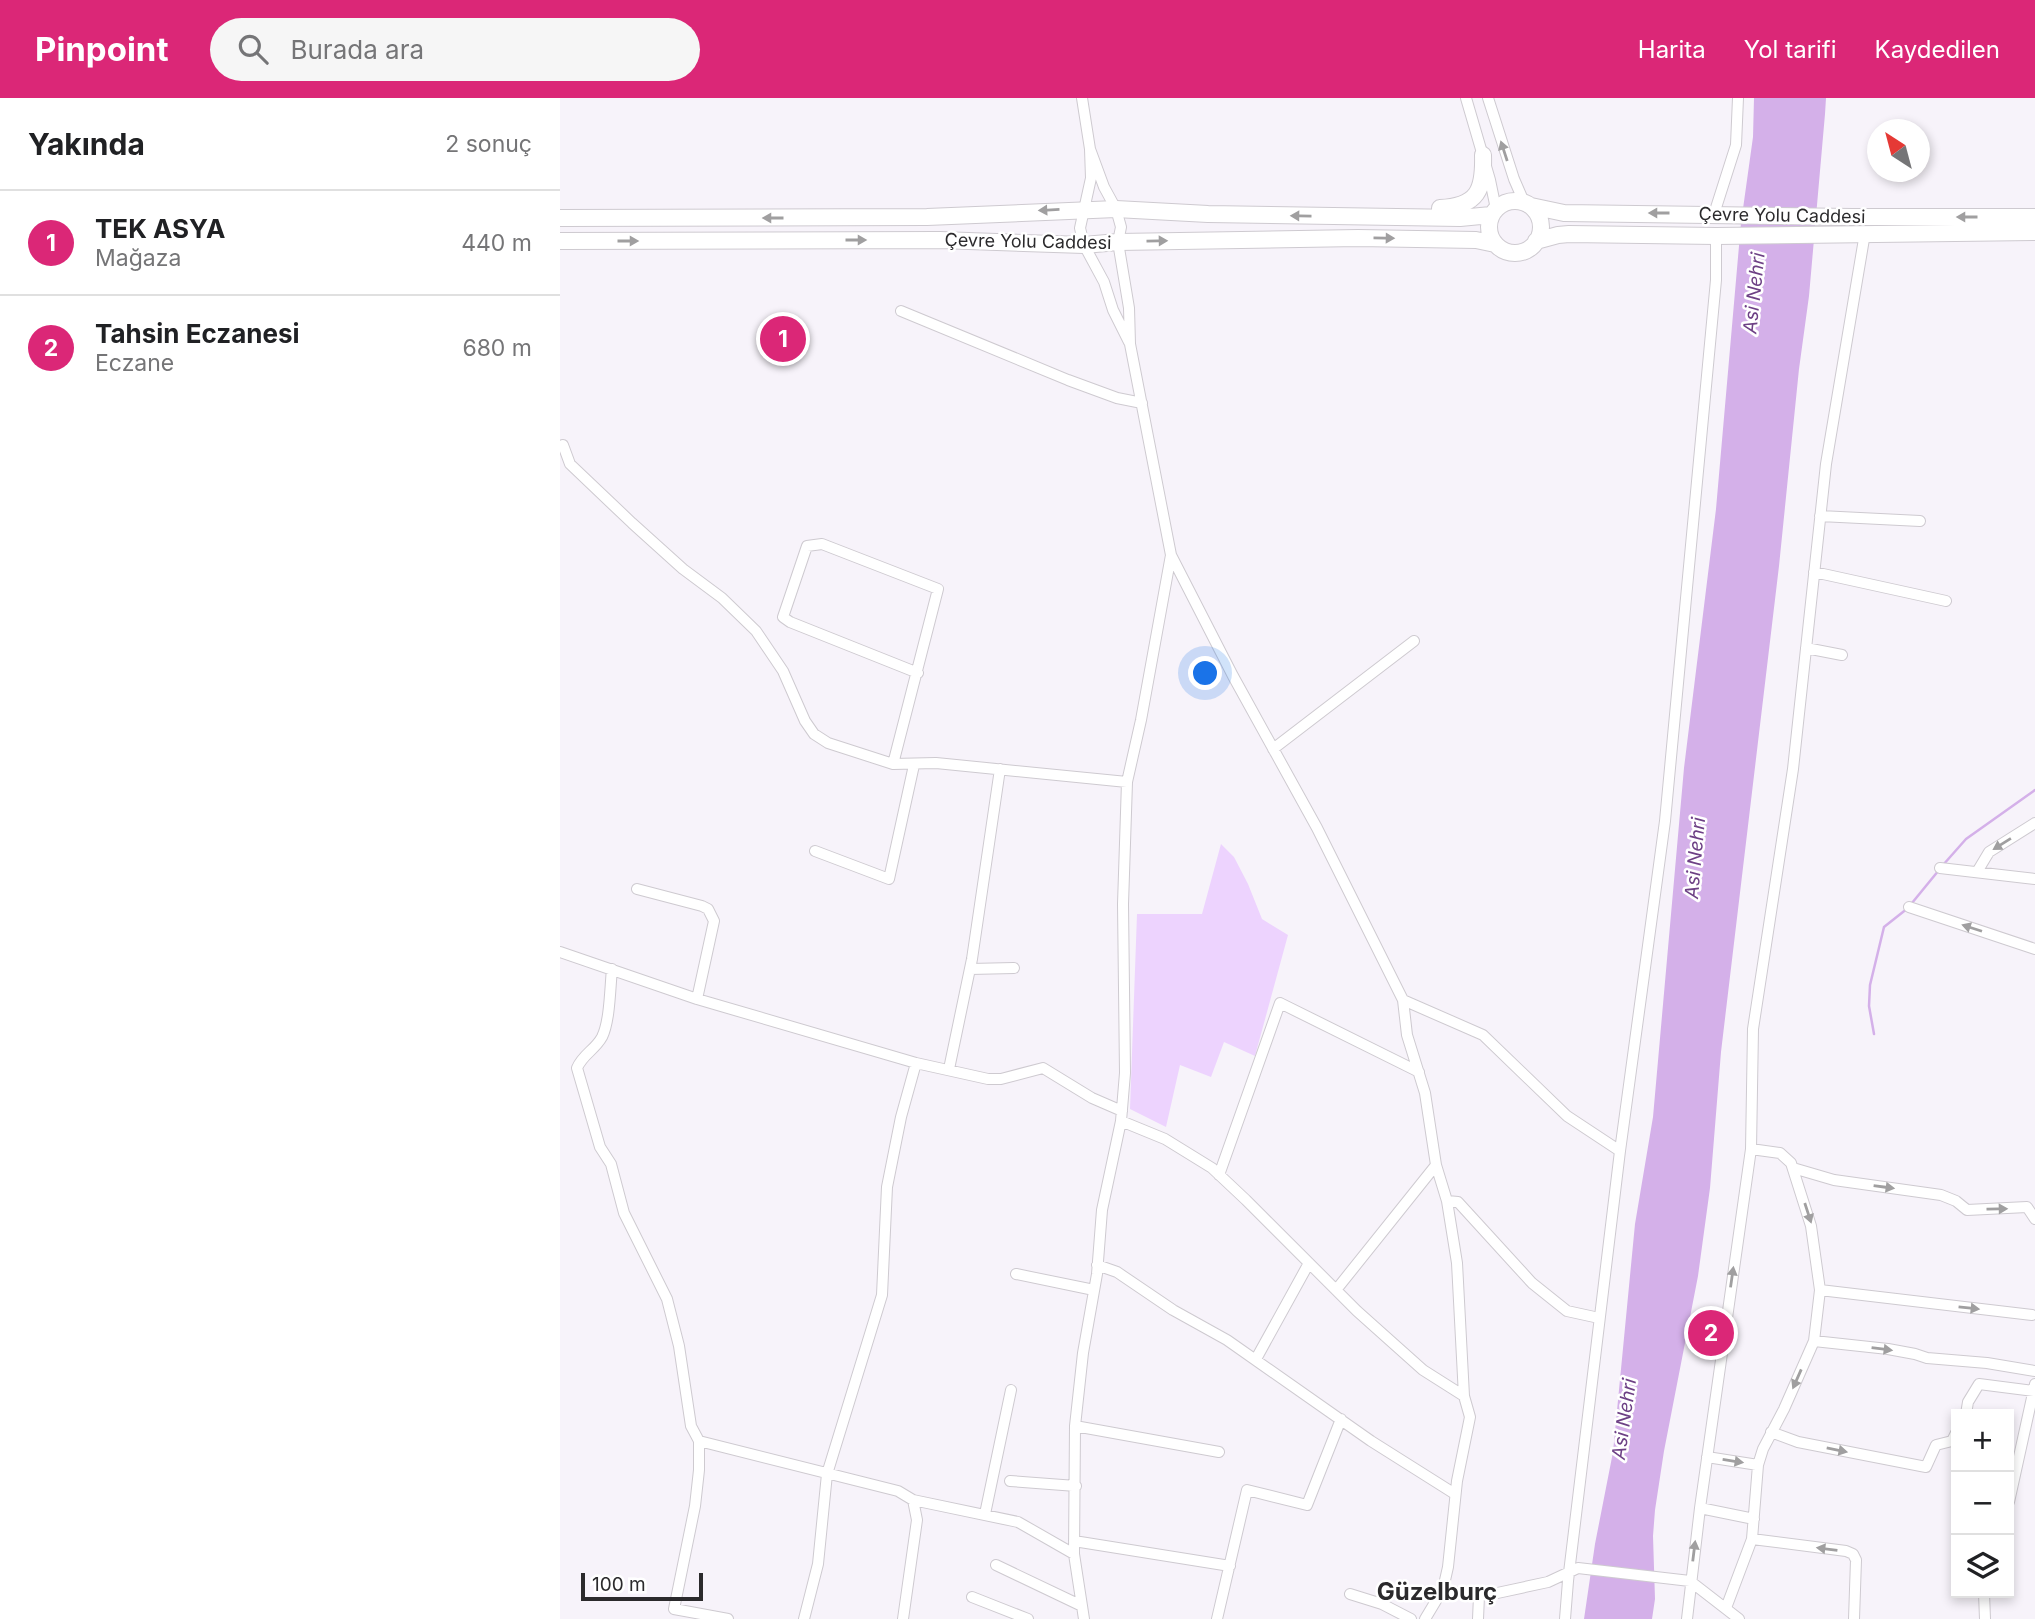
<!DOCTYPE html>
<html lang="tr">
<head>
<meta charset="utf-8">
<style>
	:root { --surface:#fff; --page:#f6f6f6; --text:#202124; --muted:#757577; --line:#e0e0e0; --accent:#db2777 }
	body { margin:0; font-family:Inter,sans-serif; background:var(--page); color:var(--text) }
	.controls { position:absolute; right:21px; bottom:21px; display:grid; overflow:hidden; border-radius:0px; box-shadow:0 4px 10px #0003 }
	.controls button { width:63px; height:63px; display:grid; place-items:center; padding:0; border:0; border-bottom:2px solid var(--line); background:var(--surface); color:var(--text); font:35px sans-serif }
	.compass { position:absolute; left:1307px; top:21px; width:63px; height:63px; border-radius:50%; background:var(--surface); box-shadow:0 4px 10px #0003; rotate:324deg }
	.scale { position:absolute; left:21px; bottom:18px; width:122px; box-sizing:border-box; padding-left:7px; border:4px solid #2b2a2c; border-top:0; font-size:19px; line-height:24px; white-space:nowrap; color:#2b2a2c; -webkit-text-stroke:5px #fff; paint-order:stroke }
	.you { position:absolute; left:646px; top:576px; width:24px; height:24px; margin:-18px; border:5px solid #fff; border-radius:50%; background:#1a73e8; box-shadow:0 0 0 10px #1a73e833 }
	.badge { display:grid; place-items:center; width:46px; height:46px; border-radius:50%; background:var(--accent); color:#fff; font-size:23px; font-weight:700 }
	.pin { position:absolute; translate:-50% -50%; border:4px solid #fff; box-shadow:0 2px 7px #0006 }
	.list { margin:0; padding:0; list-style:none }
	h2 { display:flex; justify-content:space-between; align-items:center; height:91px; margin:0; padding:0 28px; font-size:30px }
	h2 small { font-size:23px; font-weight:400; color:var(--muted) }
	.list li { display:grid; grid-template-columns:46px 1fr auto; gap:21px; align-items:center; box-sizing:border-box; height:105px; padding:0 28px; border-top:2px solid var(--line) }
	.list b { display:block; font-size:26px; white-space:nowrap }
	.list p { margin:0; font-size:23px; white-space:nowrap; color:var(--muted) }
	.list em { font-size:23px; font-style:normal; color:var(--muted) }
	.icon { flex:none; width:38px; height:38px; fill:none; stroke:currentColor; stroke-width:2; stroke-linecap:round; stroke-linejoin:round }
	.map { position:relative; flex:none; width:1475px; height:1521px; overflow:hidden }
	header { display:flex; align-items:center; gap:42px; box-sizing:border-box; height:98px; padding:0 35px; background:var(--accent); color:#fff }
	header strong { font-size:33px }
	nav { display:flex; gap:38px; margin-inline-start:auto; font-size:24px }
	.search { width:490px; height:63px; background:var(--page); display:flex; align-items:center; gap:18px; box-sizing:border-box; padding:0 24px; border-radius:38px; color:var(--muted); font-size:26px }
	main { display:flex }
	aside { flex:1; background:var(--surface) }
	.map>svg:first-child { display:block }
</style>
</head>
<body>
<header>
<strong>Pinpoint</strong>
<div class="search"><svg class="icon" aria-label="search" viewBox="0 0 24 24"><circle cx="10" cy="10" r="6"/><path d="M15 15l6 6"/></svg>Burada ara</div>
<nav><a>Harita</a><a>Yol tarifi</a><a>Kaydedilen</a></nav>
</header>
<main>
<aside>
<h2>Yakında<small>2 sonuç</small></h2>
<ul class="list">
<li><span class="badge">1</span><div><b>TEK ASYA</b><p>Mağaza</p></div><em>440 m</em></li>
<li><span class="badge">2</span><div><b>Tahsin Eczanesi</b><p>Eczane</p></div><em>680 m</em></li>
</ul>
</aside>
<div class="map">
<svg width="1475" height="1521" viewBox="0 0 1475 1521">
	<rect width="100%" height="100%" fill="#f7f3fa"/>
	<!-- green -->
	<path fill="#edd3fe" d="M661 746 674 759 688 786 702 821 728 837 695 958 664 944 651 979 620 967 606 1029 570 1011 577 816H642Z"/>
	<!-- water -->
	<path fill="#d4b0e9" d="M1194 0H1266L1265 16 1249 198 1239 271 1219 468 1161 954 1150 1090 1138 1178 1104 1353 1095 1412 1093 1438 1095 1501 1092 1521H1024L1035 1446 1053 1354 1075 1126 1093 1019 1124 670 1156 411 1181 125 1193 39Z"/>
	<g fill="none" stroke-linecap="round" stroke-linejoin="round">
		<!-- stream -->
		<path stroke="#d4b0e9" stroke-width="2.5" d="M1383 767 1406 741 1475 692
			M1352 805 1379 772
			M1314 936 1309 908 1310 887 1324 829 1348 810"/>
		<defs>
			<path id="minor" d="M522 0 530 51 531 80 520 130 524 147 544 184 553 212 569 244
				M906 0 930 82 936 111
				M928 0 954 81 964 104
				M530 51 544 89 556 111 561 129 558 144 569 210 570 246 611 457 673 578 757 730 843 902 847 937 865 995 876 1067 887 1103 897 1165 904 1298
				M1154 116 1176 47 1178 0
				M341 213 508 282 557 300 582 305
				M3 347 10 366 72 425 123 471 162 500 196 533 223 573 245 623 254 636 268 645 333 666
				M1260 418 1360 423
				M1254 474 1386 503
				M1246 550 1282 557
				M358 575 230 524 223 519 247 448 262 446 378 491 333 666 376 665 567 684
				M713 651 854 543
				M255 753 329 781 354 667
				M1380 770 1475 781
				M1417 774 1429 754 1475 725
				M77 791 142 808 148 811 154 823 137 901
				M1349 809 1475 851
				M0 854 137 901 356 965 428 981H441L483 970 532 1000 562 1013
				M52 871C50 890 50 923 42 939 35 952 23 956 17 970L40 1049 51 1066 64 1115 107 1201 119 1248 131 1328 139 1343V1372L135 1408 114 1511 168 1521
				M410 871 454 870
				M843 902 923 937 1007 1018 1060 1053 1008 1483 1005 1521
				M389 971 412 861 440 671
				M561 1023 605 1041 652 1070 686 1102 797 1213 863 1272 904 1298 910 1319 897 1383 888 1469 883 1491 865 1521
				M1191 1051 1193 931 1233 671 1266 366 1305 135
				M1060 1053 1105 723 1156 182V138
				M1233 1070 1274 1082 1381 1097 1396 1103 1407 1112 1467 1109 1475 1121
				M659 1077 720 905 859 974
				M887 1103 898 1104 972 1185 1007 1213 1039 1220
				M537 1167 557 1174 613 1212 667 1242 811 1343 895 1396
				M456 1176 534 1192
				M776 1192 876 1067
				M1254 1243 1328 1251 1355 1256 1367 1260 1427 1265 1475 1273
				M696 1261 749 1165
				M1406 1316 1408 1304 1419 1286 1474 1293
				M515 1328 659 1354
				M1211 1334 1238 1344 1366 1369 1376 1347 1392 1343 1396 1335
				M139 1343 338 1393 353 1402 357 1422 343 1521
				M1147 1359 1198 1367
				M450 1383 516 1388
				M353 1402 458 1424 514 1456
				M1449 1404 1475 1286
				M1140 1410 1194 1421
				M425 1416 451 1292
				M1192 1441 1286 1453 1293 1456 1296 1462 1294 1521
				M514 1443 670 1468
				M436 1467 522 1508
				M883 1491 906 1497H928L988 1484 1018 1470 1130 1483 1179 1521
				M1424 1495 1425 1521
				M790 1496 822 1506 851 1521
				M412 1499 468 1521
				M1166 1510 1192 1441 1198 1367 1203 1351 1224 1311 1254 1243 1260 1192
				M244 1521 258 1466 267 1376 322 1197 327 1089 341 1019 356 965
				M524 1521 514 1456 515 1328 523 1255 537 1176 542 1112 561 1023 565 975 563 806 567 684 581 622 611 457
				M657 1521 687 1392 747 1407 781 1321
				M918 1521 919 1498
				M1127 1521 1140 1410 1191 1051 1220 1055 1231 1065 1251 1128 1260 1192 1472 1217"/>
			<path id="highway" d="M929 129a26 26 0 1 1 52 0a26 26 0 1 1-52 0Z
				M971 108 1004 115 1292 119H1475
				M880 110C918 108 924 92 923 57
				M0 120 367 119 556 111 648 116 900 120 931 117
				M0 143 380 142 524 147 558 144 798 140 916 142 935 146
				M976 143 998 137 1009 136 1156 138 1475 134"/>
		</defs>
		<!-- minor casing -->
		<use href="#minor" stroke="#cecad0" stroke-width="12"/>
		<!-- highway casing -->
		<use href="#highway" stroke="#cecad0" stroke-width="18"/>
		<!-- minor -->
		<use href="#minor" stroke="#fff" stroke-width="10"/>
		<!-- highway -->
		<use href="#highway" stroke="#fff" stroke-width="16"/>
	</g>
	<!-- one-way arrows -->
	<defs><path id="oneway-solid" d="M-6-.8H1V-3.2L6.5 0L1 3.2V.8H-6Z" transform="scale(1.75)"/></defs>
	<g fill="#a09fa0">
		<use href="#oneway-solid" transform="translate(944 53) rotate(-108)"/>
		<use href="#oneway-solid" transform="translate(489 112) rotate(177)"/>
		<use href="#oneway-solid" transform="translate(1099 115) rotate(-180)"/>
		<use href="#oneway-solid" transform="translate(741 118) rotate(-179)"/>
		<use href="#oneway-solid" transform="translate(1407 119) rotate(180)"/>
		<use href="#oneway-solid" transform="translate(213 120) rotate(180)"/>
		<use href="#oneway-solid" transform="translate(824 140) rotate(1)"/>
		<use href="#oneway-solid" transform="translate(296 142)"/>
		<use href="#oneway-solid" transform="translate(68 143)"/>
		<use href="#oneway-solid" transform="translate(597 143) rotate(-1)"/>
		<use href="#oneway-solid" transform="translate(1442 746) rotate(148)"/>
		<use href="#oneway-solid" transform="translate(1412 830) rotate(-162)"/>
		<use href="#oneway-solid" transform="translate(1324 1089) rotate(8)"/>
		<use href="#oneway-solid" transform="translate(1437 1111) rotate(-1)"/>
		<use href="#oneway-solid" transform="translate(1248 1115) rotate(72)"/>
		<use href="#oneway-solid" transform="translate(1172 1179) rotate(-82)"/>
		<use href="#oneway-solid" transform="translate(1409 1210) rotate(6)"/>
		<use href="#oneway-solid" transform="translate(1322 1251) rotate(7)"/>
		<use href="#oneway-solid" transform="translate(1237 1281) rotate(114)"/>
		<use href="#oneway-solid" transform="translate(1277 1352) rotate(11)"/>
		<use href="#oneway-solid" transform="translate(1173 1363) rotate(9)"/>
		<use href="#oneway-solid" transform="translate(1267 1451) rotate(-173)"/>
		<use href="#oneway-solid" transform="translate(1134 1453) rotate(-83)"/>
	</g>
	<g text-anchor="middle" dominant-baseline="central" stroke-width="5" stroke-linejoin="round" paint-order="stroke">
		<!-- street labels -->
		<g font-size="18" fill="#2b2a2c" stroke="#fff">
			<text transform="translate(1222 117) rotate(1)">Çevre Yolu Caddesi</text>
			<text transform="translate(468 143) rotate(1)">Çevre Yolu Caddesi</text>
		</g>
		<!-- water labels -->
		<g font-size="19" font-style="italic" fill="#6d4085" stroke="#fff">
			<text transform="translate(1194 195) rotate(-84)">Asi Nehri</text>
			<text transform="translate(1135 760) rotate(-85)">Asi Nehri</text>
			<text transform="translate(1064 1321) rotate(-82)">Asi Nehri</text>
		</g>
		<!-- district labels -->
		<g font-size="24" font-weight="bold" fill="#2b2a2c" stroke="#fff">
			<text x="877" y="1493">Güzelburç</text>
		</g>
	</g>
</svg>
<div class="controls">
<button>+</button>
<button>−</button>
<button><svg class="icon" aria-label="layers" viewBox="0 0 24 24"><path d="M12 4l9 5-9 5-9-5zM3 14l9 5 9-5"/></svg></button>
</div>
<svg class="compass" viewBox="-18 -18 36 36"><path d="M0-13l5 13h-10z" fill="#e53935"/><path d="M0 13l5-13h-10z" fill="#757577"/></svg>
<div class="scale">100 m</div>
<div class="you"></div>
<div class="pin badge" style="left:223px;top:241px">1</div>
<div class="pin badge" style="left:1151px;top:1235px">2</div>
</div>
</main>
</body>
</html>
